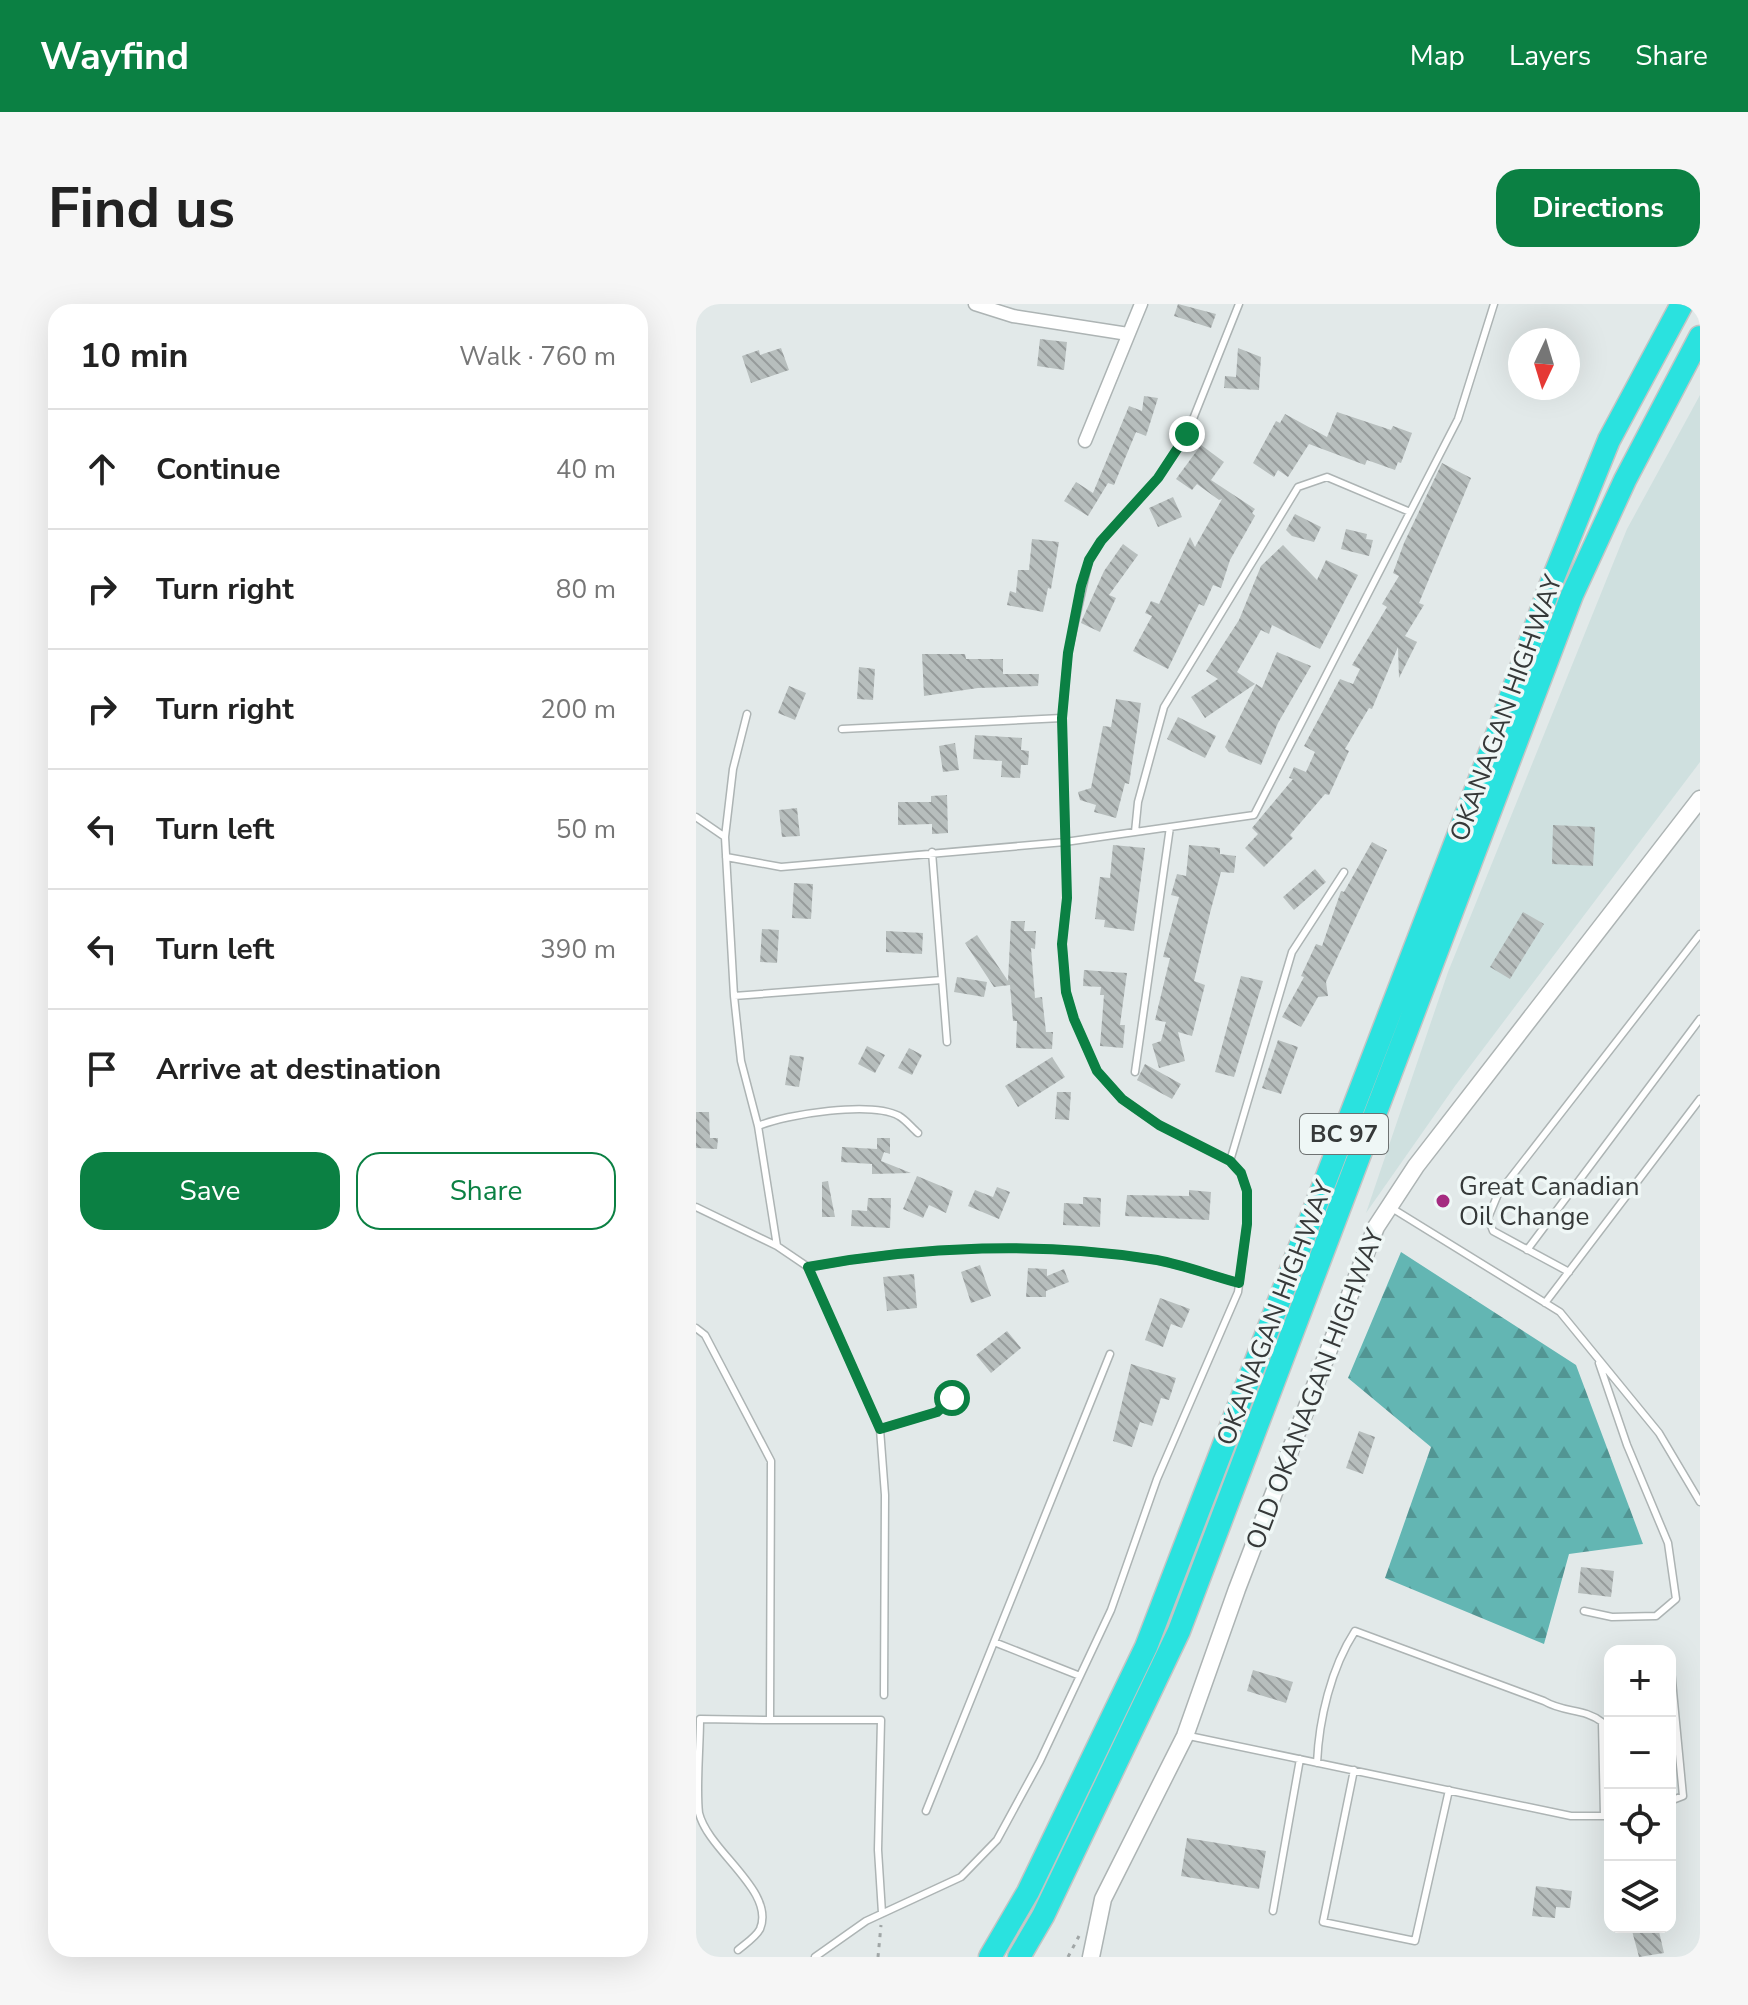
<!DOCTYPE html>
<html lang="en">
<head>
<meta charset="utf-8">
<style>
	:root { --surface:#fff; --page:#f6f6f6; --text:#222; --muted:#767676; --line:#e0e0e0; --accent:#0b8043 }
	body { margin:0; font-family:"Nunito Sans",sans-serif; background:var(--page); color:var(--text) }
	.controls { position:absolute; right:24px; bottom:24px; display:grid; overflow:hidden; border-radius:16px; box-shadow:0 8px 32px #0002 }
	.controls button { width:72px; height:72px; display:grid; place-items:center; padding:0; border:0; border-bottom:2px solid var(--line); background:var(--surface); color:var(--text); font:40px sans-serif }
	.compass { position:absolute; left:812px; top:24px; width:72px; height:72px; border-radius:50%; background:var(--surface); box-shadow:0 8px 32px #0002; rotate:184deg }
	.stop { position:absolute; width:24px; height:24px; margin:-18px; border:6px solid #0b8043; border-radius:50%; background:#fff }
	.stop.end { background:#0b8043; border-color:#fff; box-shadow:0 2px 8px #0008 }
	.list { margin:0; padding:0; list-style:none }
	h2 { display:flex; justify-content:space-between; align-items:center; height:104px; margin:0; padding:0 32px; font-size:34px }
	h2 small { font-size:26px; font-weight:400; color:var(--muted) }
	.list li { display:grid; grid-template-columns:52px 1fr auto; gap:24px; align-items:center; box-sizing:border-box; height:120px; padding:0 32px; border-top:2px solid var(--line) }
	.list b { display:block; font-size:30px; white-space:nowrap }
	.list em { font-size:26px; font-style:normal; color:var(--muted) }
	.actions { display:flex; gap:16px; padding:24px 32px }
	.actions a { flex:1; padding:18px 0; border:2px solid var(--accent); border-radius:24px; text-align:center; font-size:28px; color:var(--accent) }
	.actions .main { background:var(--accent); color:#fff }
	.icon { flex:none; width:44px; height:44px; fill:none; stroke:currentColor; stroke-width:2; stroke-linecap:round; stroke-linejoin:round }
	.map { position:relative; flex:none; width:1004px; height:1653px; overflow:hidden; border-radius:24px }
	header { display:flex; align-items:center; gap:48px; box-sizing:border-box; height:112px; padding:0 40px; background:var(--accent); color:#fff }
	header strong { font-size:38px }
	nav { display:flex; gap:44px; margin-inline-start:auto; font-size:28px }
	.intro { display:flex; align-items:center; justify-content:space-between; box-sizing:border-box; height:192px; padding:0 48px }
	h1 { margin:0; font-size:56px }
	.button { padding:20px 36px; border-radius:24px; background:var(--accent); color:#fff; font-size:28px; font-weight:700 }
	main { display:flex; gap:48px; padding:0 48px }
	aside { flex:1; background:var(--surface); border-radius:24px; box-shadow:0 8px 32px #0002 }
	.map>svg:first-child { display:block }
</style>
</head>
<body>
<header>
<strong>Wayfind</strong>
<nav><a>Map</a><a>Layers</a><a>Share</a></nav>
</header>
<div class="intro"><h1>Find us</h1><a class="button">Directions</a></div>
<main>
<aside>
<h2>10 min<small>Walk · 760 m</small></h2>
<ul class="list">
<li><svg class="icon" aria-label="ahead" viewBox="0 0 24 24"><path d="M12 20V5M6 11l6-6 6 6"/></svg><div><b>Continue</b></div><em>40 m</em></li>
<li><svg class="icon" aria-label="right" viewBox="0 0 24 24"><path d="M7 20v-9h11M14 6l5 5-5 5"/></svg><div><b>Turn right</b></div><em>80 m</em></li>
<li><svg class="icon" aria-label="right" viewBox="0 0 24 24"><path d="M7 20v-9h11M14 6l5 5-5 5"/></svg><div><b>Turn right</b></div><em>200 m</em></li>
<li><svg class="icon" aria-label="left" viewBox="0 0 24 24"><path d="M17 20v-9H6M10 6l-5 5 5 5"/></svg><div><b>Turn left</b></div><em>50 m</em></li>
<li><svg class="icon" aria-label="left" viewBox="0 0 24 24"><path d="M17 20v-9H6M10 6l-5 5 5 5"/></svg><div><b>Turn left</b></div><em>390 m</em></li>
<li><svg class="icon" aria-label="arrive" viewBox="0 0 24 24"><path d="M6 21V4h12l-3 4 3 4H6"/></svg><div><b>Arrive at destination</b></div></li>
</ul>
<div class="actions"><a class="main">Save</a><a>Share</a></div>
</aside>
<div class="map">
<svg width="1004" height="1653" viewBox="0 0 1004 1653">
	<defs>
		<pattern id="forest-firs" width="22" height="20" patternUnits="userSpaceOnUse" patternTransform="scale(2)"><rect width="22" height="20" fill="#63b6b3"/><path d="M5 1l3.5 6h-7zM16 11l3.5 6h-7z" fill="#529593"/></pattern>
		<pattern id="building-back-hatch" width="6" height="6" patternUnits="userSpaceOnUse" patternTransform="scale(2)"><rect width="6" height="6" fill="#b7bebd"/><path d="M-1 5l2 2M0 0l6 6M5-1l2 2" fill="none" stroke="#969b9b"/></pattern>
	</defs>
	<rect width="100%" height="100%" fill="#e2e9e9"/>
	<!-- built -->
	<path fill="#cfe0df" d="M1004 91V458L759 782 670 909 752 668 931 225Z"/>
	<!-- forest -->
	<path fill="url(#forest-firs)" d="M705 948 880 1061 947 1240 873 1250 848 1340 689 1274 735 1143 652 1074Z"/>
	<!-- building -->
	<path fill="url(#building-back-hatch)" d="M482 0 520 10 515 24 478 12Z
		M344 35 371 38 368 66 341 62Z
		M85 44 93 66 55 79 46 52 63 46 64 51Z
		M542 44 565 53 563 86 528 84 529 72 540 73Z
		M448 92 462 94 450 132 440 128 418 181 412 179 392 212 368 197 380 178 397 189 433 102 446 107Z
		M641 108 695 126 697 122 716 129 705 159 702 158 699 166 671 156 669 161 613 140 592 173 582 166 578 173 557 159 580 117 584 119 589 110 631 133Z
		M505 141 528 158 515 176 559 205 556 209 559 212 534 256 525 284 517 281 508 302 503 300 472 365 437 347 456 312 449 309 455 297 463 300 494 233 499 243 526 195 523 196 501 180 496 186 480 175Z
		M746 159 775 174 723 299 728 301 709 332 721 338 703 374 702 343 676 405 673 404 649 445 653 447 633 491 629 490 594 531 597 534 568 563 549 544 562 530 556 524 597 475 593 474 598 463 610 468 619 448 608 442 644 375 657 380 664 365 656 361 691 303 686 300 703 272 697 269 708 239Z
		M477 193 486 213 462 223 453 204Z
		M599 210 625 223 618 238 596 232 590 226Z
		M650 225 671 230 670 235 677 236 673 252 645 245Z
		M336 235 363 238 355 285 352 284 347 308 311 301 314 287 320 289 322 266H333Z
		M427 240 442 251 413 291 420 294 404 328 385 319 386 316 408 267Z
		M587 241 621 276 630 256 662 271 624 345 576 321 573 330 565 326 541 368 559 380 509 414 495 393 522 375 510 367 543 316 565 262Z
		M581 348 615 362 582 419 565 461 533 448 529 443 560 380 566 384Z
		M226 350H269L270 355H307V370H343L342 382 282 384 228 392Z
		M163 363 179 365 177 396 161 395Z
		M93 382 110 389 99 416 82 409Z
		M420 395 445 399 433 480 429 479 420 514 398 508 400 501 384 496 382 488 395 484 407 422 415 423Z
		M482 413 520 432 509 454 471 435Z
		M279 431 326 434 325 446 333 447 332 461H325L324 474 305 473 306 457 277 455Z
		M259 439 263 466 247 468 243 442Z
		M251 491 252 529 236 530V520L202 521V498H235V492Z
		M101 504 104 532 86 533 83 506Z
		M857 521 899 523 897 562 856 560Z
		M676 538 691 546 630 678 632 692 622 693 605 723 586 713 608 673 605 672 620 640 626 642 645 587 648 588Z
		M417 541 449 544 438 627 408 623 409 616 399 615 404 573 414 574Z
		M493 541 524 544V550L540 552 538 569 525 568 514 609 498 677 509 681 496 732 482 728 489 757 463 764 456 740 465 737 470 718 459 716 474 654 467 653 483 593 475 591 481 570 490 572Z
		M619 565 630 578 598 606 587 593Z
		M98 579 117 580 115 615 96 614Z
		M827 608 848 620 814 675 794 663Z
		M315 617H329L328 627H340L339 645 335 644 339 694 346 693 350 728H357L356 745 320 744 321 717H317L314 681 298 683 269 639 281 631 312 677Z
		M66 625 83 626 81 659 64 658Z
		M190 627 227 629 226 650 190 648Z
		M388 666 431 669 424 721H429L427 744 404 742 408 691H404L405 683 387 682Z
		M545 672 567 677 538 773 519 768Z
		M261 673 291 678 288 693 258 688Z
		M582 736 602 743 585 790 566 784Z
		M171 742 189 751 179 769 162 760Z
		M213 744 226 751 216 771 202 764Z
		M94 751 108 753 103 783 89 781Z
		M356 753 369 773 322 803 309 782Z
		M449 760 485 780 476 795 441 776Z
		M361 788H375L373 816 359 815Z
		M0 808H13L14 834H22L21 845 0 844Z
		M181 834H194V850L188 848 185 857 215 869 176 870V860L145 858 146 843 181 845Z
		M221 872 257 887 250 909 233 901 227 914 207 905Z
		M132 877 139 913H126V878Z
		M301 883 314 888 303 915 272 902 279 886 297 893Z
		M493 886 515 888 513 916 429 912 431 891 493 892Z
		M387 893 405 894 404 923 367 921 368 899 387 900Z
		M172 894H195L194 924 155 922 156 906 171 907Z
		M284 961 295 992 275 999 265 968Z
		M332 964 351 965V972L368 965 373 978 350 987V993H330Z
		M218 970 221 1004 191 1007 187 973Z
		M464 994 494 1005 486 1024 475 1020 467 1043 449 1036Z
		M311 1027 325 1044 295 1069 280 1051Z
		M435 1060 480 1074 473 1096 465 1094 456 1122 444 1118 436 1143 417 1137Z
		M663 1127 679 1133 667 1170 650 1164Z
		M885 1263 918 1267 915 1293 882 1289Z
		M557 1366 597 1378 590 1399 551 1387Z
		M491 1534 570 1547 563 1585 485 1572Z
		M840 1582 876 1587 874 1604 860 1603 859 1614 836 1612Z
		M935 1623H962L968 1649 943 1653Z"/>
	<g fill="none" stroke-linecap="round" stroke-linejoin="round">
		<defs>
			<path id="lane" d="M51 410 37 465 29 533 38 692 45 757 62 822 81 942 112 963 184 1125 189 1191 188 1391
				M146 425 366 414
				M0 513 29 533
				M439 528 442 498 468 403 602 183 631 173 714 208
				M236 548 251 738
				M30 553 85 563 369 538 558 511 762 115 798 0
				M38 692 246 676
				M439 768 474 523
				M62 822C91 810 175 797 203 812 210 816 216 824 222 829
				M534 857 596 648 648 568
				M0 903 81 942
				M694 903 864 1008 963 1129 1004 1198
				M831 946 1004 715
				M112 963C224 942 347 937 460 956 488 961 516 972 543 979
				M873 968 797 927 792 914 802 890 1004 630
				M849 999 1004 795
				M0 1024 9 1031 75 1157 74 1416 4 1415C4 1443 0 1483 3 1509 12 1547 80 1587 64 1625 60 1633 49 1640 42 1646
				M184 1125 241 1108 256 1094
				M888 1307 916 1313 960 1312 980 1295 972 1239 931 1141 903 1059
				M298 1338 384 1372
				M74 1416H185L182 1546 186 1609
				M493 1432 875 1512H914
				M621 1459C623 1415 635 1364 659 1327L848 1397C868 1409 888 1404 906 1418L908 1512
				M658 1466 627 1618 719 1637 753 1486
				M974 1497 987 1492 975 1366
				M230 1507 414 1050
				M577 1607 604 1455
				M119 1653 170 1617 265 1573 301 1536 344 1457 415 1306 461 1175 542 988 551 920V887L545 869 534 857 463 821 426 795 401 767 378 715 370 688 366 640 371 594 366 414 372 349 393 256 405 237 462 174 491 130 543 0"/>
			<path id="street" d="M279 0 317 12 432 30
				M389 137 445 0"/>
			<path id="secondary" d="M395 1653 407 1595 489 1432 541 1285 680 923 720 862 1004 495"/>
			<path id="highway" d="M294 1653 332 1588 450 1343 805 420 854 282 913 136 986 0
				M323 1653 347 1612 483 1327 876 291 929 176 1004 33"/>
		</defs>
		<!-- lane casing -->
		<use href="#lane" stroke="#adb4b4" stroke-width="9"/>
		<!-- street casing -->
		<use href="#street" stroke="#adb4b4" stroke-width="15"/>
		<!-- secondary casing -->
		<use href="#secondary" stroke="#adb4b4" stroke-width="19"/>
		<!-- highway casing -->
		<use href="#highway" stroke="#c3c4c4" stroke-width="25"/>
		<!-- path -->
		<path stroke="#a0a6a6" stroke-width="3" stroke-dasharray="4 6" stroke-linecap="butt" d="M182 1653 185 1621
			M372 1653 383 1632"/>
		<!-- lane -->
		<use href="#lane" stroke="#fff" stroke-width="6"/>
		<!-- street -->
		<use href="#street" stroke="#fff" stroke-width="12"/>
		<!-- secondary -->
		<use href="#secondary" stroke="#fff" stroke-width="16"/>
		<!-- highway -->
		<use href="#highway" stroke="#2ae2df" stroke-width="22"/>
	</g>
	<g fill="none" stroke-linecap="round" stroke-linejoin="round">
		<!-- route -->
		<path stroke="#0b8043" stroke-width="10" d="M256 1094 241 1108 184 1125 112 963C224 942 348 937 461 956 488 961 516 972 543 979L551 920V887L545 869 534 857 463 821 426 795 401 767 378 715 370 688 366 640 371 594 366 414 372 349 385 282 393 256 405 237 462 174 491 130"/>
	</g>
	<!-- markers -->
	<circle fill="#a52b80" stroke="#eff7f6" stroke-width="3" cx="747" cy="897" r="8"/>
	<g text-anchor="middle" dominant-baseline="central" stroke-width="7" stroke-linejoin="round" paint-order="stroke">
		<!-- shield labels -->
		<rect fill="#eff7f6" stroke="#6e7272" stroke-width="2" x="604" y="810" width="88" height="40" rx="6"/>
		<g font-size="24" font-weight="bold" fill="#363939">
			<text x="648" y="830">BC 97</text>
		</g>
		<!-- street labels -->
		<g font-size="26" fill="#363939" stroke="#eff7f6">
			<text transform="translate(810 404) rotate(-70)">OKANAGAN HIGHWAY</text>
			<text transform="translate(579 1009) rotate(-69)">OKANAGAN HIGHWAY</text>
			<text transform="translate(619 1085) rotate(-69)">OLD OKANAGAN HIGHWAY</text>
		</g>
		<!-- poi labels -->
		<g font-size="26" fill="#363939" stroke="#eff7f6" text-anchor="start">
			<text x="763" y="882">Great Canadian<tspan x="763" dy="30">Oil Change</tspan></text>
		</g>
	</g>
</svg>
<div class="controls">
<button>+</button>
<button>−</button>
<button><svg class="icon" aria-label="locate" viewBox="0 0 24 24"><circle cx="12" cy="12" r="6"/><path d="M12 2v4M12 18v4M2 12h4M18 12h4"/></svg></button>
<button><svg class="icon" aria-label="layers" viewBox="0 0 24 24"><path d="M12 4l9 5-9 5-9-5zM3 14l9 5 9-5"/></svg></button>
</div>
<svg class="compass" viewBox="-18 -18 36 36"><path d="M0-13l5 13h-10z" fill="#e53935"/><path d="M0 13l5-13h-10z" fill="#767676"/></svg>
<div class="stop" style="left:256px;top:1094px"></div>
<div class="stop end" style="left:491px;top:130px"></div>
</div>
</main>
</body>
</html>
